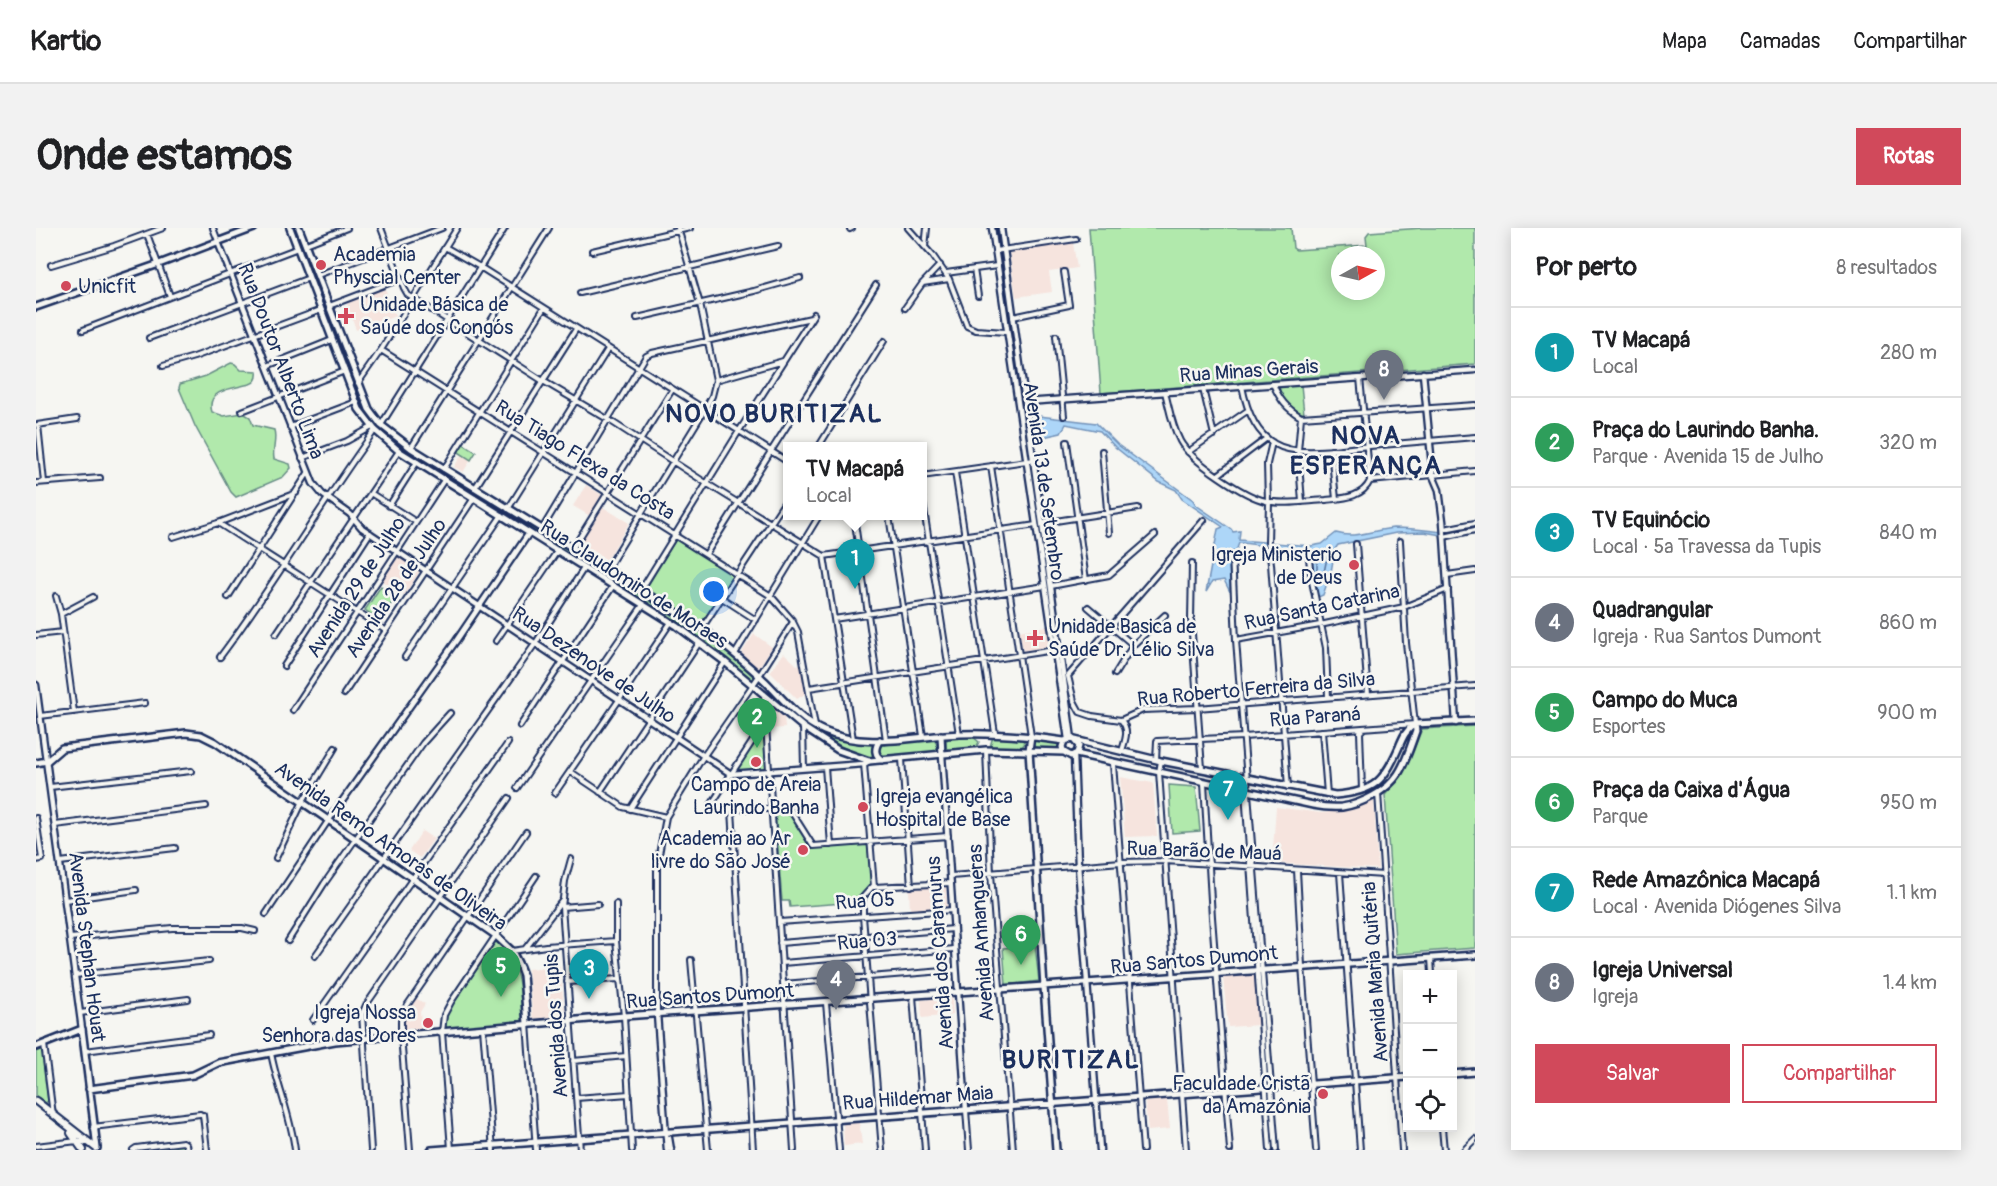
<!DOCTYPE html>
<html lang="pt">
<head>
<meta charset="utf-8">
<style>
	:root { --surface:#fff; --page:#f2f2f2; --text:#202124; --muted:#757577; --line:#e0e0e0; --accent:#d1495b }
	body { margin:0; font-family:Pangolin,sans-serif; background:var(--page); color:var(--text) }
	.controls { position:absolute; right:18px; bottom:18px; display:grid; overflow:hidden; border-radius:0px; box-shadow:0 3px 15px #0003 }
	.controls button { width:54px; height:54px; display:grid; place-items:center; padding:0; border:0; border-bottom:2px solid var(--line); background:var(--surface); color:var(--text); font:30px sans-serif }
	.compass { position:absolute; left:1295px; top:18px; width:54px; height:54px; border-radius:50%; background:var(--surface); box-shadow:0 3px 15px #0003; rotate:82deg }
	.you { position:absolute; left:678px; top:364px; width:21px; height:21px; margin:-15px; border:4px solid #fff; border-radius:50%; background:#1a73e8; box-shadow:0 0 0 9px #1a73e833 }
	.badge { display:grid; place-items:center; width:39px; height:39px; border-radius:50%; background:var(--accent); color:#fff; font-size:20px; font-weight:700 }
	.pin { position:absolute; translate:-50% -50px; filter:drop-shadow(0 2px 3px #0008) }
	.pin::after { content:''; position:absolute; top:32px; width:21px; height:18px; background:inherit; clip-path:polygon(0 0,100% 0,50% 100%) }
	.popup { position:absolute; left:747px; top:214px; width:144px; height:78px; box-sizing:border-box; display:grid; place-content:center; border-radius:0px; background:var(--surface); filter:drop-shadow(0 2px 4px #0005); font-size:20px; white-space:nowrap; color:var(--muted) }
	.popup b { font-size:22px; color:var(--text) }
	.popup::after { content:''; position:absolute; left:50%; top:100%; margin-left:-12px; border:12px solid transparent; border-top-color:var(--surface) }
	.list { margin:0; padding:0; list-style:none }
	h2 { display:flex; justify-content:space-between; align-items:center; height:78px; margin:0; padding:0 24px; font-size:26px }
	h2 small { font-size:20px; font-weight:400; color:var(--muted) }
	.list li { display:grid; grid-template-columns:39px 1fr auto; gap:18px; align-items:center; box-sizing:border-box; height:90px; padding:0 24px; border-top:2px solid var(--line) }
	.list b { display:block; font-size:22px; white-space:nowrap }
	.list p { margin:0; font-size:20px; white-space:nowrap; color:var(--muted) }
	.list em { font-size:20px; font-style:normal; color:var(--muted) }
	.actions { display:flex; gap:12px; padding:18px 24px }
	.actions a { flex:1; padding:14px 0; border:2px solid var(--accent); border-radius:0px; text-align:center; font-size:21px; color:var(--accent) }
	.actions .main { background:var(--accent); color:#fff }
	.icon { flex:none; width:33px; height:33px; fill:none; stroke:currentColor; stroke-width:2; stroke-linecap:round; stroke-linejoin:round }
	.map { position:relative; flex:none; width:1439px; height:922px; overflow:hidden; border-radius:0px }
	header { display:flex; align-items:center; gap:36px; box-sizing:border-box; height:84px; padding:0 30px; background:var(--surface); border-bottom:2px solid var(--line) }
	header strong { font-size:28px }
	nav { display:flex; gap:33px; margin-inline-start:auto; font-size:21px }
	.intro { display:flex; align-items:center; justify-content:space-between; box-sizing:border-box; height:144px; padding:0 36px }
	h1 { margin:0; font-size:42px }
	.button { padding:15px 27px; border-radius:0px; background:var(--accent); color:#fff; font-size:21px; font-weight:700 }
	main { display:flex; gap:36px; padding:0 36px }
	aside { flex:1; background:var(--surface); border-radius:0px; box-shadow:0 3px 15px #0003 }
	.map>svg:first-child { display:block }
</style>
</head>
<body>
<header>
<strong>Kartio</strong>
<nav><a>Mapa</a><a>Camadas</a><a>Compartilhar</a></nav>
</header>
<div class="intro"><h1>Onde estamos</h1><a class="button">Rotas</a></div>
<main>
<div class="map">
<svg width="1439" height="922" viewBox="0 0 1439 922">
	<rect width="100%" height="100%" fill="#f6f6f2"/>
	<filter id="ink" filterUnits="userSpaceOnUse"><feTurbulence type="fractalNoise" baseFrequency=".0167" numOctaves="2"/><feDisplacementMap in="SourceGraphic" scale="12" xChannelSelector="R" yChannelSelector="G"/><feConvolveMatrix kernelMatrix="1 2 1 2 8 2 1 2 1" color-interpolation-filters="sRGB"/></filter>
	<g filter="url(#ink)">
		<!-- built -->
		<path fill="#f6e4de" d="M1037 15 1041 40 1013 44 1016 64 980 69 973 24Z
			M349 60 360 88 320 102 311 75Z
			M426 226 435 232 427 244 418 239Z
			M550 257 566 267 554 288 537 278Z
			M567 279 593 295 571 332 544 314Z
			M362 329 384 343 368 367 346 353Z
			M1011 398 1015 418 987 423 983 403Z
			M718 406 736 419 722 441 705 426Z
			M748 425 761 437 765 436 769 466 761 471 734 444Z
			M733 476 748 488 749 500 734 501Z
			M1084 549 1117 555 1121 608 1089 609Z
			M1338 572 1342 641 1236 635 1240 579 1285 585 1318 581Z
			M386 603 398 611 384 630 373 623Z
			M910 658 911 679 874 682 873 661Z
			M524 738 529 788 497 791 492 741Z
			M1218 746 1223 797 1192 799 1187 749Z
			M916 769 917 787 886 790 885 772Z
			M380 770 389 776 384 784 386 800 369 801 368 790Z
			M1131 872 1134 901 1112 903 1109 874Z
			M823 893 826 916 808 918 807 895Z"/>
		<!-- green -->
		<path fill="#b1e9ac" stroke="#668c85" stroke-width="1.5" fill-rule="evenodd" d="M1053 0H1255L1257 20 1260 22 1331 17 1330 8 1333 4 1386 0H1439V136L1065 165ZM1304 27H1340V63H1304Z
			M273 35 295 91 294 92H292L270 37Z
			M302 113 304 114C314 140 322 174 341 196 353 210 371 220 386 230L385 232 383 233C368 222 351 212 338 199 319 179 310 141 300 115Z
			M195 135 199 136 205 142 221 143C222 150 220 154 214 156 199 160 169 161 176 184L188 188 207 185 214 189 217 197 238 202C241 212 236 220 238 231L254 236 255 240 247 249 200 269 195 264 159 198 143 160 144 156 170 148Z
			M1265 157 1268 186C1254 180 1247 173 1243 159Z
			M426 215 440 224 435 232 421 223Z
			M402 239 618 374V377L616 379 399 243V240Z
			M640 311 697 347 666 397 609 362Z
			M345 358 360 369 344 392 329 382Z
			M634 384 666 404 667 407 664 409 631 389Z
			M675 409 721 449 717 453 672 418 670 413Z
			M1439 498V720L1360 726 1349 567C1369 546 1375 527 1386 501Z
			M727 500 731 541 697 544Z
			M776 501 808 512 826 515 898 511 902 519 897 525 834 530 808 520Z
			M957 508 986 511 989 515 986 519H954Z
			M937 509 943 514 939 521 915 523 910 520V513L913 510Z
			M999 512 1023 515 1022 522 999 519 997 516Z
			M1133 557 1160 559 1164 603 1136 605Z
			M752 583 775 620 832 616 836 665 823 668 821 674 754 679 753 673H746L739 585Z
			M461 712C485 739 484 758 486 793L408 801 413 781Z
			M999 717 1003 753 970 757 967 720Z
			M6 820 12 873 9 875 0 868V822Z
			M147 916 148 922H98Z"/>
		<!-- water -->
		<path fill="#add6f8" stroke="#7393ba" stroke-width="1.5" d="M995 187 1060 195 1082 217 1157 272 1160 277 1195 301 1197 304 1204 303 1203 312 1275 318 1286 316 1300 305C1320 311 1338 302 1357 300 1374 300 1390 302 1406 304V307L1388 304 1360 305 1302 317 1299 321 1295 344 1287 367 1280 370 1275 343V326C1251 323 1228 316 1203 315L1199 326 1193 323 1194 364 1188 352 1176 354 1170 364 1182 301 1187 299 1146 271 1140 262 1123 254 1079 219 1064 203 1030 196 1025 205 998 211Z"/>
		<g fill="none" stroke-linecap="round" stroke-linejoin="round">
			<!-- shore -->
			<path stroke="#55729c" stroke-width="1.5" d="M1290 322 1292 325 1287 349 1284 350 1281 342V325Z"/>
			<defs>
				<path id="minor" d="M177 0 182 13
					M345 0 368 60 372 67 507 153 573 192 670 255 788 328 1000 297
					M872 0 897 28 913 51 931 98 940 102 970 104
					M814 1 816 0
					M111 6 134 68
					M270 16 311 0
					M409 19 444 39 752 234
					M889 19 891 0
					M556 23 654 0
					M959 23 1040 11
					M15 37 78 18 127 0
					M938 41 942 68
					M910 45 961 38
					M282 47 406 0
					M887 55 913 51
					M544 65 742 18
					M293 78 364 51
					M869 80 886 56 904 37
					M977 89 1033 77 1028 44
					M601 90 718 63 764 50
					M47 102 262 20
					M1020 108 1028 188
					M113 110 273 50
					M345 122 735 368 756 392 762 404 779 498
					M127 138 158 129 285 82
					M231 138 296 112
					M1324 150 1334 253
					M680 152 747 133
					M322 155 345 122 421 0
					M1237 156C1244 172 1250 180 1265 189L1439 177
					M1206 158C1210 179 1219 205 1239 216 1262 230 1307 220 1334 218 1369 215 1404 212 1439 209
					M1167 161 1178 207
					M1129 164C1133 180 1136 198 1144 213 1154 232 1209 269 1230 273 1248 277 1271 273 1290 272 1307 270 1326 270 1334 253
					M206 183 309 143
					M1265 189 1262 223 1266 274
					M1 197 41 191
					M2 197 8 254
					M345 197 469 0
					M254 199 320 174
					M1031 214 1050 352
					M783 218 848 113
					M375 220 513 0
					M1295 222 1300 271
					M1066 223 1073 305
					M1152 224 1211 183
					M266 230 311 213 336 199
					M955 238 995 508
					M408 241 508 80
					M919 244 959 505
					M1182 247 1231 210
					M886 248 998 232
					M1334 253 1439 243
					M0 255 64 250
					M439 260 540 101
					M336 266 380 294
					M886 269 923 506
					M1232 274 1231 236 1236 214
					M1233 274 1232 314 1235 336 1252 559
					M353 278 381 234
					M472 281 572 121
					M818 288 850 512
					M853 288 887 508
					M182 295 349 402
					M1007 295 1102 280
					M506 301 610 128 616 125 775 90
					M1408 301 1439 295
					M137 309 182 295 260 265
					M1408 309 1439 302
					M1320 316 1332 466
					M537 320 636 162
					M670 326 840 57
					M1196 327 1200 412 1240 922
					M788 328 817 511
					M1273 330 1275 349 1290 420 1292 469
					M1156 335 1155 392 1166 540
					M571 341 668 183 676 168 680 152 664 76 642 0
					M1411 347 1439 343
					M1015 358 1073 347 1119 307
					M605 362 703 203 778 86
					M20 368 25 386 38 484
					M192 369 272 245
					M686 370 720 392
					M1052 379 1097 417
					M25 386 57 369
					M798 391 1009 358
					M666 400 752 269
					M240 406 363 223
					M0 407 27 404
					M1200 412 1284 397 1368 379 1412 361
					M460 413 522 322
					M699 426 783 288
					M184 429C239 356 285 276 339 202
					M369 429 466 287
					M248 438 334 305
					M1079 446 1097 417 1129 387
					M1032 448 1038 473 1044 484 1056 488 1085 492 1107 482 1161 480 1439 458
					M1032 448 1168 292
					M773 460 1018 422
					M308 466 438 270
					M728 466 758 922
					M257 482 408 252
					M4 488 109 475
					M1085 492C1094 502 1089 512 1086 523
					M729 494 679 571 675 577 678 581H751L755 583 777 618 912 608
					M484 498 577 358
					M767 499 768 540
					M1286 503 1291 566
					M950 522 955 646 977 922
					M866 531 875 658
					M1120 532 1121 513 1208 509 1379 496 1370 415 1364 313
					M1125 533 1123 544 1150 922
					M828 536 838 659 915 655
					M1077 536 1107 922
					M789 539 795 617
					M535 544 587 579 630 589
					M1208 549 1234 922
					M1168 555 1176 689 1194 922
					M14 559 155 543
					M481 560 607 377
					M1326 562 1324 504 1327 501
					M564 564 663 415
					M519 565 583 472 635 394
					M1342 565 1366 922
					M594 581 689 434
					M696 582 717 922
					M0 590 6 631 0 632
					M19 597 170 578
					M240 630 267 573 299 520
					M535 631 529 653 526 679 544 922
					M24 634 139 620
					M1261 642 1266 738 1280 922
					M1304 645 1324 922
					M915 648 1085 634 1129 633 1348 647
					M837 658 827 669V688L846 922
					M29 672 100 662
					M580 676V713L588 788 596 922
					M526 679 562 676
					M230 686 292 593
					M743 694 917 682
					M34 710 136 700H206L219 703
					M252 713 288 656 387 515 414 485
					M744 715 918 701
					M489 721 526 673
					M476 723 510 718 580 713
					M279 728 499 416 548 340
					M1395 730 1396 746
					M655 732 672 922
					M746 735 919 721
					M39 747 173 733
					M531 754 584 751
					M747 756 920 742
					M877 768 889 922
					M790 775 803 922
					M44 785 152 771
					M621 786V637L630 589 667 529 723 448 757 394
					M277 792 472 515
					M491 795 500 922
					M447 800 457 922
					M8 816 17 887
					M49 823 173 807
					M235 825C241 858 255 888 259 922
					M537 833 590 828
					M540 870 593 866
					M930 882 933 922
					M167 887 171 922
					M57 899 164 886
					M1406 900 1408 922
					M0 918 41 913 51 915
					M415 921 406 804 408 787 415 774 500 648
					M97 922 100 920 147 914 150 916 151 922
					M335 922 326 786 330 777 473 570
					M374 922 365 807V793L368 782 490 604
					M1428 922 1439 911"/>
				<path id="tertiary" d="M956 0 1032 511
					M965 0 1036 511
					M182 14 277 255 286 266 314 286 326 300 695 546 828 536 833 533
					M1387 145 1397 248 1403 262 1407 293 1420 495
					M990 174 1439 142
					M0 457 46 801
					M906 527 930 882
					M1038 527 1042 637 1064 922
					M292 593 420 413 493 305
					M621 786 631 922
					M633 910 635 922"/>
				<path id="secondary" d="M254 0 323 181 339 202 363 223 641 398 689 434 767 499 802 522 833 533 950 522 1028 524
					M263 0 333 181 345 197 375 220 666 400C688 417 709 434 729 453 747 471 764 493 788 503 830 522 879 508 924 506 959 505 993 508 1028 513L1037 511 1043 518 1041 525 1035 528 1028 524 1026 519 1028 513
					M0 79 123 36 218 0
					M1379 496 1439 493
					M905 507 906 527
					M995 508 993 522 1008 759 1020 922
					M844 512C838 520 838 528 847 532
					M1039 512 1125 533 1299 567C1339 564 1348 553 1363 519 1367 509 1370 502 1379 496
					M1040 526 1277 577C1287 579 1296 580 1306 579 1326 576 1351 563 1362 546 1370 534 1375 517 1380 503L1379 496
					M0 535 11 533 26 520 150 505 165 507 179 514 459 707 476 723 484 739 487 747 491 795
					M0 819 46 801 61 920
					M1416 846 1439 844
					M53 861 157 847 182 835 299 813 588 788 1439 727
					M395 922 1372 849"/>
				<path id="primary" d="M0 873 60 920
					M35 905 47 922"/>
			</defs>
			<!-- minor casing -->
			<use href="#minor" stroke="#1b2f5e" stroke-width="8"/>
			<!-- tertiary casing -->
			<use href="#tertiary" stroke="#1b2f5e" stroke-width="9"/>
			<!-- secondary casing -->
			<use href="#secondary" stroke="#1b2f5e" stroke-width="10"/>
			<!-- primary casing -->
			<use href="#primary" stroke="#1b2f5e" stroke-width="10"/>
			<!-- minor -->
			<use href="#minor" stroke="#f6f6f2" stroke-width="4"/>
			<!-- tertiary -->
			<use href="#tertiary" stroke="#f6f6f2" stroke-width="4.5"/>
			<!-- secondary -->
			<use href="#secondary" stroke="#f6f6f2" stroke-width="5"/>
			<!-- primary -->
			<use href="#primary" stroke="#f6f6f2" stroke-width="6"/>
		</g>
	</g>
	<!-- markers -->
	<g fill="#d1495b" stroke="#f6f6f2" stroke-width="2">
		<circle cx="285" cy="37" r="6"/>
		<circle cx="30" cy="58" r="6"/>
		<path d="M307 79h6v6h6v6h-6v6h-6v-6h-6v-6h6z"/>
		<circle cx="1318" cy="337" r="6"/>
		<path d="M996 401h6v6h6v6h-6v6h-6v-6h-6v-6h6z"/>
		<circle cx="720" cy="534" r="6"/>
		<circle cx="827" cy="579" r="6"/>
		<circle cx="767" cy="622" r="6"/>
		<circle cx="392" cy="795" r="6"/>
		<circle cx="1287" cy="866" r="6"/>
	</g>
	<g text-anchor="middle" dominant-baseline="central" stroke-width="5" stroke-linejoin="round" paint-order="stroke">
		<!-- poi labels -->
		<g font-size="20" fill="#1b2f5e" stroke="#f6f6f2" text-anchor="start">
			<text x="297" y="26">Academia<tspan x="297" dy="23">Physcial Center</tspan></text>
			<text x="42" y="58">Unicfit</text>
			<text x="324" y="76">Unidade Básica de<tspan x="324" dy="23">Saúde dos Congós</tspan></text>
			<text x="1306" y="326" text-anchor="end">Igreja Ministerio<tspan x="1306" dy="23">de Deus</tspan></text>
			<text x="1012" y="398">Unidade Basica de<tspan x="1012" dy="23">Saúde Dr. Lélio Silva</tspan></text>
			<text x="720" y="556" text-anchor="middle">Campo de Areia<tspan x="720" dy="23">Laurindo Banha</tspan></text>
			<text x="839" y="568">Igreja evangélica<tspan x="839" dy="23">Hospital de Base</tspan></text>
			<text x="755" y="610" text-anchor="end">Academia ao Ar<tspan x="755" dy="23">livre do São José</tspan></text>
			<text x="380" y="784" text-anchor="end">Igreja Nossa<tspan x="380" dy="23">Senhora das Dores</tspan></text>
			<text x="1275" y="855" text-anchor="end">Faculdade Cristã<tspan x="1275" dy="23">da Amazônia</tspan></text>
		</g>
		<!-- street labels -->
		<g font-size="20" fill="#1b2f5e" stroke="#f6f6f2">
			<text transform="translate(245 133) rotate(69)">Rua Doutor Alberto Lima</text>
			<text transform="translate(1213 143) rotate(-4)">Rua Minas Gerais</text>
			<text transform="translate(549 232) rotate(32)">Rua Tiago Flexa da Costa</text>
			<text transform="translate(1008 253) rotate(82)">Avenida 13 de Setembro</text>
			<text transform="translate(598 356) rotate(33)">Rua Claudomiro de Moraes</text>
			<text transform="translate(320 359) rotate(-57)">Avenida 29 de Julho</text>
			<text transform="translate(360 360) rotate(-56)">Avenida 28 de Julho</text>
			<text transform="translate(1286 379) rotate(-12)">Rua Santa Catarina</text>
			<text transform="translate(558 437) rotate(34)">Rua Dezenove de Julho</text>
			<text transform="translate(1220 461) rotate(-5)">Rua Roberto Ferreira da Silva</text>
			<text transform="translate(1279 489) rotate(-4)">Rua Paraná</text>
			<text transform="translate(355 618) rotate(35)">Avenida Remo Amoras de Oliveira</text>
			<text transform="translate(1168 623) rotate(2)">Rua Barão de Mauá</text>
			<text transform="translate(829 673) rotate(-4)">Rua 05</text>
			<text transform="translate(945 705) rotate(-94)">Avenida Anhangueras</text>
			<text transform="translate(831 713) rotate(-5)">Rua 03</text>
			<text transform="translate(51 719) rotate(83)">Avenida Stephan Houat</text>
			<text transform="translate(904 725) rotate(-94)">Avenida dos Caramurus</text>
			<text transform="translate(1158 732) rotate(-5)">Rua Santos Dumont</text>
			<text transform="translate(1339 744) rotate(-94)">Avenida Maria Quitéria</text>
			<text transform="translate(674 768) rotate(-4)">Rua Santos Dumont</text>
			<text transform="translate(520 798) rotate(-94)">Avenida dos Tupis</text>
			<text transform="translate(882 870) rotate(-4)">Rua Hildemar Maia</text>
		</g>
		<!-- district labels -->
		<g font-size="26" font-weight="bold" letter-spacing="1.5" fill="#1b2f5e" stroke="#f6f6f2">
			<text x="738" y="186">NOVO BURITIZAL</text>
			<text x="1330" y="208">NOVA<tspan x="1330" dy="30">ESPERANÇA</tspan></text>
			<text x="1035" y="832">BURITIZAL</text>
		</g>
	</g>
</svg>
<div class="controls">
<button>+</button>
<button>−</button>
<button><svg class="icon" aria-label="locate" viewBox="0 0 24 24"><circle cx="12" cy="12" r="6"/><path d="M12 2v4M12 18v4M2 12h4M18 12h4"/></svg></button>
</div>
<svg class="compass" viewBox="-18 -18 36 36"><path d="M0-13l5 13h-10z" fill="#e53935"/><path d="M0 13l5-13h-10z" fill="#757577"/></svg>
<div class="you"></div>
<div class="pin badge" style="left:819px;top:361px;background:#0f9aa8">1</div>
<div class="popup"><b>TV Macapá</b>Local</div>
<div class="pin badge" style="left:721px;top:520px;background:#2e9e5b">2</div>
<div class="pin badge" style="left:553px;top:771px;background:#0f9aa8">3</div>
<div class="pin badge" style="left:800px;top:782px;background:#6b7280">4</div>
<div class="pin badge" style="left:465px;top:769px;background:#2e9e5b">5</div>
<div class="pin badge" style="left:985px;top:737px;background:#2e9e5b">6</div>
<div class="pin badge" style="left:1192px;top:592px;background:#0f9aa8">7</div>
<div class="pin badge" style="left:1348px;top:172px;background:#6b7280">8</div>
</div>
<aside>
<h2>Por perto<small>8 resultados</small></h2>
<ul class="list">
<li><span class="badge" style="background:#0f9aa8">1</span><div><b>TV Macapá</b><p>Local</p></div><em>280 m</em></li>
<li><span class="badge" style="background:#2e9e5b">2</span><div><b>Praça do Laurindo Banha.</b><p>Parque · Avenida 15 de Julho</p></div><em>320 m</em></li>
<li><span class="badge" style="background:#0f9aa8">3</span><div><b>TV Equinócio</b><p>Local · 5a Travessa da Tupis</p></div><em>840 m</em></li>
<li><span class="badge" style="background:#6b7280">4</span><div><b>Quadrangular</b><p>Igreja · Rua Santos Dumont</p></div><em>860 m</em></li>
<li><span class="badge" style="background:#2e9e5b">5</span><div><b>Campo do Muca</b><p>Esportes</p></div><em>900 m</em></li>
<li><span class="badge" style="background:#2e9e5b">6</span><div><b>Praça da Caixa d'Água</b><p>Parque</p></div><em>950 m</em></li>
<li><span class="badge" style="background:#0f9aa8">7</span><div><b>Rede Amazônica Macapá</b><p>Local · Avenida Diógenes Silva</p></div><em>1.1 km</em></li>
<li><span class="badge" style="background:#6b7280">8</span><div><b>Igreja Universal</b><p>Igreja</p></div><em>1.4 km</em></li>
</ul>
<div class="actions"><a class="main">Salvar</a><a>Compartilhar</a></div>
</aside>
</main>
</body>
</html>
